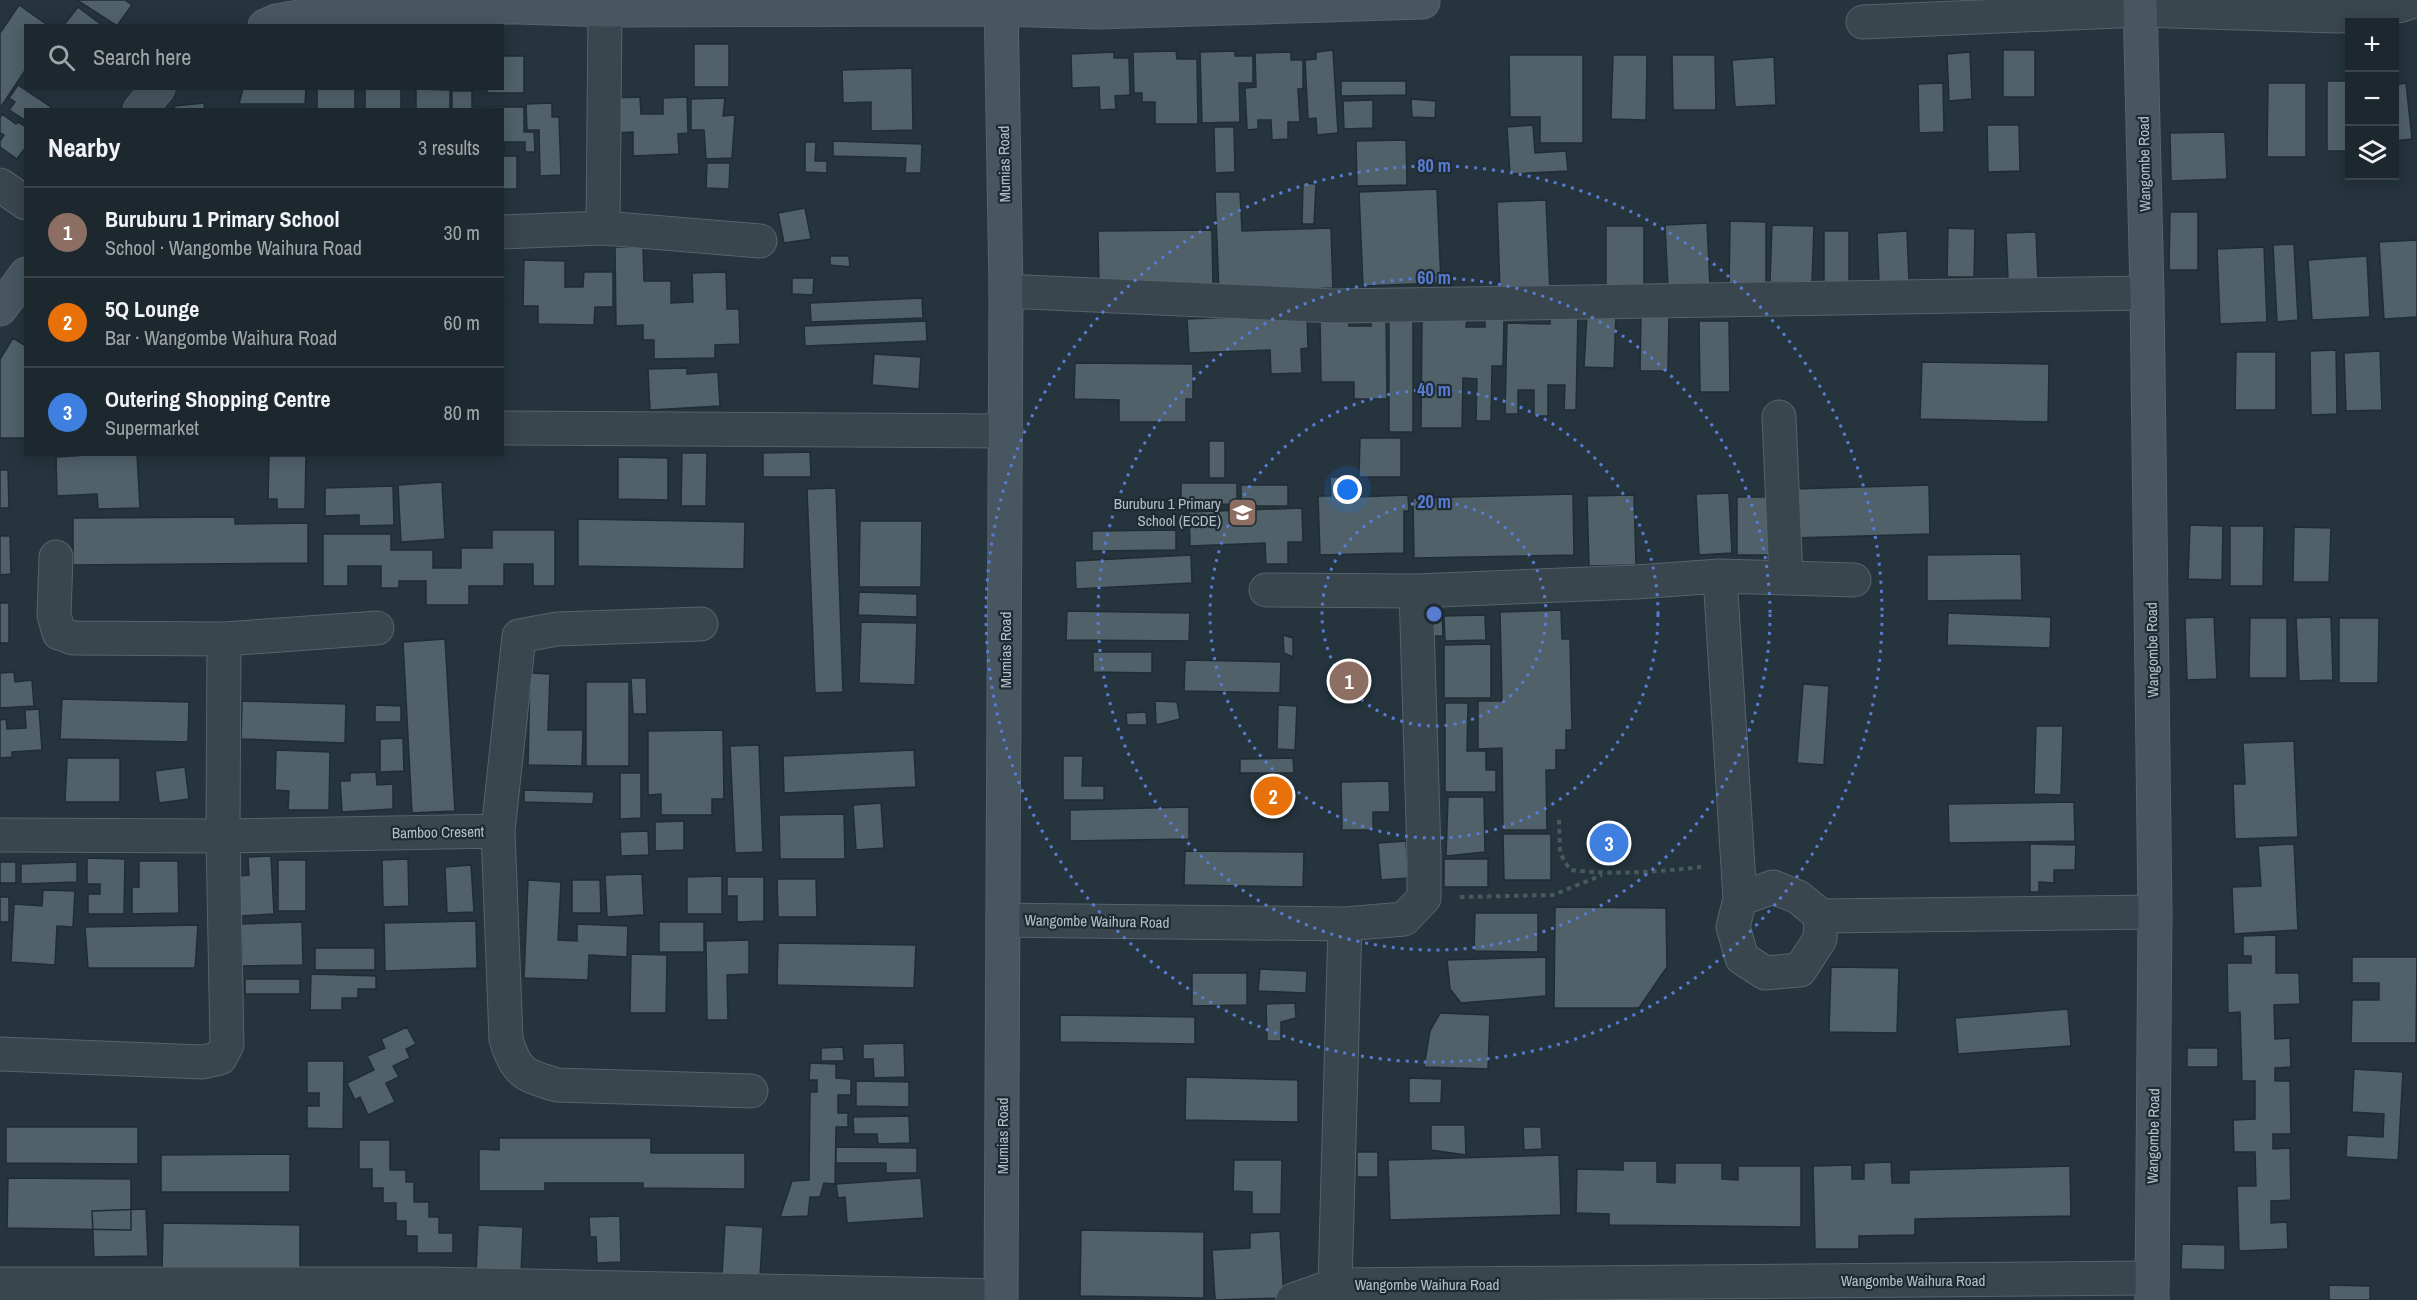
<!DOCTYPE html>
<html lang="en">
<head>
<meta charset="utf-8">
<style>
	:root { --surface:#1c272e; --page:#252f36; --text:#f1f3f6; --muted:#a0a5aa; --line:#3a444a; --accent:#bca0f2 }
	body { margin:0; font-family:"Archivo Narrow",sans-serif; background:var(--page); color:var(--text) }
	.controls { position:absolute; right:18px; top:18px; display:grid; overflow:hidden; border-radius:0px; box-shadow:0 3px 15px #0003 }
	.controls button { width:54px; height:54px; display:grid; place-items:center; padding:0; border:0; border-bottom:2px solid var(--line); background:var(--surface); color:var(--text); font:30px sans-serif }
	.you { position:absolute; left:1348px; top:490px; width:21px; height:21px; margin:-15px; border:4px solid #fff; border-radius:50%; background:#1a73e8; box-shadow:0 0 0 9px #1a73e833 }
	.badge { display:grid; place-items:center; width:39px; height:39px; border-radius:50%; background:var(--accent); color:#fff; font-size:20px; font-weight:700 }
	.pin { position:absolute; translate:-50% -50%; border:3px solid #fff; box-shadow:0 2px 6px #0006 }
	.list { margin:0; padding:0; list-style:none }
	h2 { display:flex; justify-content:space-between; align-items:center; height:78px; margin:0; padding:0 24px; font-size:26px }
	h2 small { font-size:20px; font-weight:400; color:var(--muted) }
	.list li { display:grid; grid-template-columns:39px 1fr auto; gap:18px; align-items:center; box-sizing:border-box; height:90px; padding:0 24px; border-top:2px solid var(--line) }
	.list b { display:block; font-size:22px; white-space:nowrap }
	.list p { margin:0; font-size:20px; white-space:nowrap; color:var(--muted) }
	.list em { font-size:20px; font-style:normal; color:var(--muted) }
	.icon { flex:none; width:33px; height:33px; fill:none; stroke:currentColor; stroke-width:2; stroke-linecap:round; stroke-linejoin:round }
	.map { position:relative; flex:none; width:2417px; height:1300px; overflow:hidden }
	.search { position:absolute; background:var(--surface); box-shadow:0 3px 15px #0003; left:24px; top:24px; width:480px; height:66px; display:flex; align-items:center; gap:15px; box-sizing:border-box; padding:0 21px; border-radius:0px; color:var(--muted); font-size:22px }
	.panel { position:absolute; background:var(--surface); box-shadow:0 3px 15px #0003; left:24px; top:108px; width:480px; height:348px; border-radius:0px }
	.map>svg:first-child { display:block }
</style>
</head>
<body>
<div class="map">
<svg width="2417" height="1300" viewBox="0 0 2417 1300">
	<rect width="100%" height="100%" fill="#25343d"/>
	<!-- building -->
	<path fill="#50616a" stroke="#202d34" stroke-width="1.5" d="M77 0H125L132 5 117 26Z
		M19 5 49 26H26V69L0 108V33Z
		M78 7 103 26H63Z
		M694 44H729V87H694Z
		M1333 50 1338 133 1317 135 1316 118 1308 119 1305 60 1316 59V52Z
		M2003 50H2035V97H2003Z
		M1176 51 1177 59H1197L1198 124H1155V102H1142V93H1134L1133 52Z
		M1235 51V56H1253V83H1239L1240 122 1202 123 1200 52Z
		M1114 52V58H1129L1130 95 1115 96 1116 109 1100 110 1099 87 1072 88 1071 54Z
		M1291 52V60H1303V89H1298L1300 122H1288V139L1272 140 1271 120H1258V129L1247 130 1245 88 1256 87 1255 53Z
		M1970 52 1972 99 1949 101 1947 54Z
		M1509 55H1583V143H1540V117H1510Z
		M1613 55H1647L1646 120 1611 119Z
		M1672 55H1715L1716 110H1673Z
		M502 56H524V93H487V88H502Z
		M1774 57 1776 105 1735 107 1732 60Z
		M912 68 913 130 871 131V102L843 103 842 70Z
		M1341 81H1406V95L1341 96Z
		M2327 81H2350V151H2327Z
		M1943 83 1944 132 1919 133 1918 84Z
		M2268 83H2306V157H2267Z
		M2406 83 2412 139 2394 141V85Z
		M18 85 51 107 49 110H26V121L9 110 15 102 9 98Z
		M243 88H306L305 104H239Z
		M317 88H355V110H317Z
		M365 88H401V110H365Z
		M416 89 450 90V110H416Z
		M452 91H472V107H481V110H452Z
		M640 97 641 114H663V98L687 97 688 133 678 134 679 154 633 156V132L613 133 611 98Z
		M725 98 723 116 735 115 732 158 706 159 704 130H691V99Z
		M1411 99 1436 101 1435 118 1412 117Z
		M1373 100V128L1344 129 1343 101Z
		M204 103 205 110H175L174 106Z
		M552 103V117H559L561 175 540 176 539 130H527L526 104Z
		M485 107H524V132H534L535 152H525V142H504V156H517V189H502V110H485Z
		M2 114 16 124 18 122 26 127V147L17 159 0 147V141L4 135 0 133V118Z
		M1533 125 1535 153 1566 151 1568 171 1510 174 1507 127Z
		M1987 125H2019L2020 171 1988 172Z
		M1214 127H1234L1235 172 1215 173Z
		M2225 132 2227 179 2171 181 2170 133Z
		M1406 140 1407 185 1357 186 1356 141Z
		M833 141 922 144 921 173H905L906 158 833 156Z
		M805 142H816L815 161H827V173L805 172Z
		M707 163H730L729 189 706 188Z
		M1303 183 1316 184 1314 224H1302Z
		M1437 189 1441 283 1363 286 1359 192Z
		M1215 192H1240L1242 231 1331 228 1333 288 1219 293Z
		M1546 200 1550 291 1500 293 1497 202Z
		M805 208 811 239 784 243 778 213Z
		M2170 212H2198V270H2169Z
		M1730 221 1766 222V289H1729Z
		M1707 223 1710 286 1668 288 1665 225Z
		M1772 225 1814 226 1812 283 1770 282Z
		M1606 226H1644V291H1606Z
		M1948 228 1975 229 1974 277H1947Z
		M1212 230 1213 288 1099 290 1098 231Z
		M1824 231H1849V284H1824Z
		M1907 231 1909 282 1879 283 1877 233Z
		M2036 232 2038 280 2008 281 2006 233Z
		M2417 240V317L2384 319 2379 242Z
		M2294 244 2298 320 2277 322 2273 245Z
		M615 247H643L644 281H671V303L693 302 692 273 726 272 727 309H739L740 344 715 345V358L654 359V340H643V325L616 326Z
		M2264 247 2267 322 2220 324 2217 249Z
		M830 256H849L850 267 830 265Z
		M2367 256 2370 317 2312 320 2308 260Z
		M524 260 565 261V287H583L584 272H613V307H595L594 325 538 324V306H523Z
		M505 268V302H502V269Z
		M792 278H814L813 295 792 294Z
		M922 298 923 318 811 322 810 303Z
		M1550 312H1578L1576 410H1564L1565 385H1548V416H1534V390H1518V414H1505L1507 323 1550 324Z
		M1587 312 1616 314 1614 368 1584 367Z
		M1307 314 1308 348 1301 349 1302 373 1271 374 1270 350 1189 353 1187 319Z
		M1641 316 1669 317 1668 371H1640Z
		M1320 317H1349V326H1371V318H1386L1387 399H1354V382H1321Z
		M1389 317H1413V432H1389Z
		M1422 317 1467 318 1466 327H1485V319H1504L1503 366H1492L1491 421H1476L1477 379 1463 378 1462 428H1421Z
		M926 321 927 341 805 346 804 326Z
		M1699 321H1729L1730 392H1700Z
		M13 338 26 346V438H0V359Z
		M2336 350 2337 414 2311 415 2310 351Z
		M2380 351 2382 410 2346 411 2344 353Z
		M2236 352H2276V410H2235Z
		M874 354 921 357 919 389 872 385Z
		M1922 362 2049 364 2048 422 1920 419Z
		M1075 363 1193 364V399H1186V422H1119V400L1074 399Z
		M687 368V374L718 372 720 406 650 410 648 369Z
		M1360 438H1401V477H1359Z
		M1209 441H1225V478H1209Z
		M810 452 811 477H763V453Z
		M682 453H707L706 506H681Z
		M104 454H137L140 508 98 509 97 494 57 496 56 457Z
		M269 456H306L305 509H277V499H268Z
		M618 457 668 458V500L618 499Z
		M0 470H8L9 508H0Z
		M1330 477H1356V497L1408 495 1409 511H1404V553L1320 555 1318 496H1331Z
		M442 482 445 539 401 542 398 485Z
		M1181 483H1237V504L1181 505Z
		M1241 485H1288V506H1241Z
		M1929 485 1930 534 1793 538 1792 489Z
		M393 486 394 525 359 526V515L325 516V488Z
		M836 488 843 692 815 693 807 489Z
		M1729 493 1732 553 1699 555 1696 494Z
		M1573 494 1574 555 1414 558 1413 498Z
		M1634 495 1636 565 1589 566 1587 496Z
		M1737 497H1776V555H1737Z
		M1302 508 1303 542H1288V564H1266L1265 543 1190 546 1189 512Z
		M235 517V524L308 523V563L73 565V518Z
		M578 519 745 522 744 569 578 566Z
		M860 521H922L921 587H859Z
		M2190 525 2223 526 2222 580 2188 579Z
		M2230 526H2264L2263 586H2230Z
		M2294 527 2331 528 2329 582H2293Z
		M492 530H555V586H533V564H504V586H469V605H426V581H399V588H381V566H348V586H323V534H391V550H433V568H461V548H492Z
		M1176 530V550L1092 551V531Z
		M0 536H10L11 574 0 575Z
		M2021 554 2022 600 1927 601V555Z
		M1191 555 1192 583 1076 589 1075 561Z
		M859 592 917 594V617L858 615Z
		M0 603H9V643H0Z
		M1425 607H1442L1443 636H1426Z
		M1561 610 1562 639H1570L1572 730H1566V750H1556V770H1546L1547 830H1503L1502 748 1478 749V701H1502L1500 612Z
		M1067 611 1190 613 1189 641 1066 640Z
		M1948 613 2051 617 2050 648 1947 645Z
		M1485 615 1486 640 1445 641 1444 616Z
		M2214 617 2217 679 2187 680 2185 618Z
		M2331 617 2333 680 2299 681 2296 618Z
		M2250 618H2287V678H2249Z
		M2339 618H2379L2378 683H2339Z
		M861 622 917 623 915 685 859 683Z
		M1283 635 1293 638V657L1284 653Z
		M445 639 455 811 412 813 403 642Z
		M1491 644V698H1444V645Z
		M1093 652H1152V673L1093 672Z
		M1185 660 1281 662 1280 693 1184 691Z
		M14 672 15 682 32 680 34 706 0 708V673Z
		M530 673 550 674 548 730H583L582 766 528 765Z
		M631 678H646L647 714H633Z
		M586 682H629V766H586Z
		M1803 684 1829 686 1824 765 1797 763Z
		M62 699 189 702 188 742 60 739Z
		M242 701 346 704 345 743 241 739Z
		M1155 701 1177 702 1180 719 1156 725Z
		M1445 703H1468L1467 751H1486V770H1496V792H1445Z
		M375 705 401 706V722H375Z
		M1278 705 1297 706 1295 750 1277 749Z
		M39 709 42 750 12 752V757L0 758V720L6 719 7 729 26 728 25 710Z
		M1146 712 1147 725H1127L1126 713Z
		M2036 726H2063L2061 795 2034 794Z
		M723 730 724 799H712V815H661V794L648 795V731Z
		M403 738 404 771 380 772V739Z
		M2294 741 2298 837 2235 839 2233 784H2245L2243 743Z
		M759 745 763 852 735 853 730 746Z
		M276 750 330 752 329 810H288L289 791 275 790Z
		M914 750 916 787 784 793 783 756Z
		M1063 756H1083L1082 786H1104V800H1063Z
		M67 758H120V802H65Z
		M1293 758 1294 773H1240V759Z
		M185 767 189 799 159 803 155 771Z
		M376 772 377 785 393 784V809L342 812 340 781H350V773Z
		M620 773H641V818L620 819Z
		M1389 781 1390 812H1373V830H1342L1341 782Z
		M524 790 594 792 593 804 524 802Z
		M1448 797H1484L1485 852 1446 856Z
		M2074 802 2075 841 1949 843 1948 804Z
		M881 803 884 848 856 850 853 805Z
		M1189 807V839L1070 841V810Z
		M844 814 845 859H780L779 815Z
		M684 821V850L655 851V822Z
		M648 831 649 855 621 856 620 832Z
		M1503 834H1551V880H1504Z
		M1406 841 1409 878 1381 880 1378 843Z
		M2030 844 2076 845 2075 870H2054V883L2039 882V892H2030Z
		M2294 844 2298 930 2234 934 2232 887 2261 886 2258 846Z
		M1185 851 1304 852 1303 887 1184 885Z
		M271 856 274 914 240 916 238 876 249 875 248 857Z
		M87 858 125 859 124 914H88V894H100V884H87Z
		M408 859 409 906 383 907 382 860Z
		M1444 859H1488V887H1444Z
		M278 860H306V911H278Z
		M139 861H178L179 913 132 914V887H139Z
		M0 862H16V883H0Z
		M77 862V882L21 884V864Z
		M471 865 474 912 447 913 445 867Z
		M642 874 644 915 607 917 605 875Z
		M722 876V914H687V877Z
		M727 877H764V921L737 922V896H727Z
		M777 879H816L817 917H778Z
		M528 880 561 882 558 940 577 941V924L628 926 627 957 589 955 588 980 524 978Z
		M572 880H600L601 913H572Z
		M43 890 75 891 73 927 57 926 55 965 11 962 14 904 42 906Z
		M0 897H9V922H0Z
		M1555 907 1666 908 1667 967 1639 1008H1554Z
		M1475 913H1538V952L1474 951Z
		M476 921 477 968 385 971 384 923Z
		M302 922 303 965 242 966 241 924Z
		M659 922H704V952H659Z
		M198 925 195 968H88L85 927Z
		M2276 935V973H2299L2300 1004 2274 1005 2275 1039 2290 1038 2291 1067 2275 1068V1081H2290L2291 1134H2273V1149L2290 1148 2291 1200 2271 1201V1223L2287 1222 2288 1249 2239 1251 2237 1186H2256L2255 1152H2234L2233 1120 2255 1119V1081H2242L2240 1012 2228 1013 2227 963H2251V956H2243V936Z
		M749 940V974L727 975 728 1020H707L706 941Z
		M778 943 916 945 914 988 777 985Z
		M315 948H375V970H315Z
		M631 954 667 955 666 1013H630Z
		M1546 957V996L1461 1003 1450 989 1447 960Z
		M2352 957H2417L2416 1043H2351L2352 1000H2379V983H2352Z
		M1831 967 1899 968 1897 1033 1829 1032Z
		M1260 969 1307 971 1306 993 1258 991Z
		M1192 973H1247V1005L1192 1006Z
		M311 974 376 976V989H358V998H342V1010H310Z
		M245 979H300V994H245Z
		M1295 1003 1296 1018 1281 1022V1041H1267L1266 1004Z
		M2068 1009 2071 1046 1958 1054 1955 1018Z
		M1440 1013 1490 1015 1488 1069 1424 1067 1430 1031Z
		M1060 1015 1195 1017V1044L1060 1042Z
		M407 1027 416 1044 406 1049 410 1058 393 1066 399 1077 386 1083 395 1102 368 1115 360 1097 355 1100 347 1083 374 1070 367 1056 385 1048 381 1039Z
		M904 1043 905 1077 874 1078 873 1059H863V1044Z
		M843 1047 844 1061H821V1048Z
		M2187 1048H2218V1067H2187Z
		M307 1061H344L343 1129 307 1128V1106H319V1093H307Z
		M810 1063 836 1064V1078L851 1079V1095H838V1113H848V1127H836L835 1184 824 1183 820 1197H810L808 1216 780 1217 792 1181 809 1180 810 1092H817V1080H809Z
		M2354 1069 2403 1072 2398 1160 2346 1157 2347 1135 2383 1137 2384 1114 2352 1112Z
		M1186 1077 1298 1080V1122L1185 1120Z
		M1409 1078 1442 1079 1441 1103H1409Z
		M856 1081 909 1082V1107L856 1106Z
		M909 1116 910 1143 878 1144 877 1134H854L853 1117Z
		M1431 1125H1465L1466 1155 1431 1150Z
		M6 1127H138V1164L6 1163Z
		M1523 1127H1541L1542 1149 1524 1150Z
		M499 1138H651V1153H745V1189L643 1188V1183H545V1191H479V1149L499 1150Z
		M359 1140H390V1170H406V1182H414V1202H429V1217H439V1233H453V1253H417V1236H406V1221H396V1203H383V1188H372V1169H359Z
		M836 1147 917 1148V1173H886V1163H836Z
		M1357 1152H1378V1177H1357Z
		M290 1154V1192H161V1155Z
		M1559 1155 1561 1215 1390 1220 1388 1160Z
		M1234 1160H1282L1281 1214H1252V1192L1233 1191Z
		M1623 1161H1657V1182L1675 1183V1163H1722V1179L1738 1180V1166H1801V1227L1609 1225V1214L1576 1213 1577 1169 1623 1170Z
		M1891 1162 1892 1183H1909V1170L2070 1166 2071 1216 1915 1219V1235L1859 1236V1249H1815L1813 1166 1852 1165V1179H1864V1163Z
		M8 1178 131 1179V1230L7 1228Z
		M921 1178 924 1218 847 1223 845 1197 838 1198 836 1184Z
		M146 1209 148 1256 94 1257 92 1211Z
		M620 1216 621 1262 597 1263 596 1237H590L589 1217Z
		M163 1223 300 1225V1273L162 1272Z
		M478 1225 523 1227 521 1274 476 1272Z
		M725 1225 763 1227 760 1277 722 1275Z
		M1081 1230 1204 1232V1298L1080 1296Z
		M1280 1231 1284 1298 1215 1300 1212 1250 1250 1248V1233Z
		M2182 1244 2225 1245V1270L2181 1269Z
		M2329 1285 2370 1286V1300H2329Z"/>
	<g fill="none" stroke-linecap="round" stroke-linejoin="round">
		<defs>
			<path id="street" d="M605 10 603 228 760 241
				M1863 22 2140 10 2339 16 2402 5 2416 0
				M0 185 26 203
				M502 232 603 228
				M1006 291 1335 306 2147 293
				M1779 417 1786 577
				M502 428 1006 431
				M1720 576 1740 899
				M1266 590 1416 591 1636 582 1720 576 1854 580
				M224 639 377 628
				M498 831 506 1039C516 1074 525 1075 557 1085L751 1091
				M0 835 223 836 498 831 519 636 557 629 701 624
				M1821 916 1820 939 1800 970 1765 973 1742 958 1733 927 1740 899 1773 887 1798 897 1821 916 2155 912
				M1003 920 1345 924 1335 1285
				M1345 924 1404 919 1424 898V854L1416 591
				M0 1054 203 1062 220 1058 227 1045 223 836 224 639 73 638 59 633 54 615 56 557
				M0 1284H431L1001 1296
				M1293 1300 1335 1285 2152 1278"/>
			<path id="secondary" d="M1001 0 1006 291 1001 1300
				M2140 0 2147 293 2155 912 2152 1300
				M265 26 276 21 346 9 517 7 605 10 1001 9 1098 12 1423 2
				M140 110 158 88
				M0 309 26 274"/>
		</defs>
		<!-- street casing -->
		<use href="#street" stroke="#57636b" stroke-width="35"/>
		<!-- secondary casing -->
		<use href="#secondary" stroke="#57636b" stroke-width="35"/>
		<!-- path -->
		<path stroke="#475c5a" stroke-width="4" stroke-dasharray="4.5 4.5" stroke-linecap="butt" d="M1559 820 1560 853 1570 870C1615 875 1657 872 1701 867
			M1460 897 1553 895 1602 875"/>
		<!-- street -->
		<use href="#street" stroke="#39464d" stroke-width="33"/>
		<!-- secondary -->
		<use href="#secondary" stroke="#475660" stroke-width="33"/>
	</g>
	<!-- distance rings -->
	<g fill="none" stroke="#597cd2" stroke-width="3" stroke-dasharray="3 6">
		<circle cx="1434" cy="614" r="112"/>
		<circle cx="1434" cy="614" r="224"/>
		<circle cx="1434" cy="614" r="336"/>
		<circle cx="1434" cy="614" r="448"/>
	</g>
	<!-- icons -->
	<defs>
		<symbol id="school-square" viewBox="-11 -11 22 22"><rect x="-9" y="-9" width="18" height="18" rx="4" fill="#8d6e63" stroke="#1e2b32"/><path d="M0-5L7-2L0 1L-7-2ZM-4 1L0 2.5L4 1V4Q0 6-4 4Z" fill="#fff"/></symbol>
	</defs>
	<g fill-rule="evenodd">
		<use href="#school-square" x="1226" y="496" width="33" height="33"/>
	</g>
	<g text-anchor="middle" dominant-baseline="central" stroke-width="4.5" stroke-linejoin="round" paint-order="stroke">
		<!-- street labels -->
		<g font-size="15" fill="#b4c0c8" stroke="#1e2b32">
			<text transform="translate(1004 164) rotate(-91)">Mumias Road</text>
			<text transform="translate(2144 164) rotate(-91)">Wangombe Road</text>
			<text transform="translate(1005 650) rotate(-90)">Mumias Road</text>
			<text transform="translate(2152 650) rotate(-91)">Wangombe Road</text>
			<text transform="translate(438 832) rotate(-1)">Bamboo Cresent</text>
			<text transform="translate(1097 921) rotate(1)">Wangombe Waihura Road</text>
			<text transform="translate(1002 1136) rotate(-90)">Mumias Road</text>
			<text transform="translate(2153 1136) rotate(-89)">Wangombe Road</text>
			<text x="1913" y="1280">Wangombe Waihura Road</text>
			<text x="1427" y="1284">Wangombe Waihura Road</text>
		</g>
		<!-- poi labels -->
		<g font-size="15" fill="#b4c0c8" stroke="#1e2b32" text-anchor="end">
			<text x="1221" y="503">Buruburu 1 Primary<tspan x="1221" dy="17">School (ECDE)</tspan></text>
		</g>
	</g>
	<circle cx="1434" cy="614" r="9" fill="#597cd2" stroke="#1e2b32" stroke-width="3"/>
	<g font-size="18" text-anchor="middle" font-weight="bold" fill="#597cd2" stroke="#1e2b32" stroke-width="4.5" stroke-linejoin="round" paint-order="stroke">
		<text x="1434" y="172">80 m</text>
		<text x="1434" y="284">60 m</text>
		<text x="1434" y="396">40 m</text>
		<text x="1434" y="508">20 m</text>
	</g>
</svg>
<div class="controls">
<button>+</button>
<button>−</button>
<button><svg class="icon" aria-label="layers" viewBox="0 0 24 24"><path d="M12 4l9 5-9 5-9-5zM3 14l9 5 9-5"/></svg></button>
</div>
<div class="you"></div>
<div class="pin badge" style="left:1349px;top:681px;background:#8d6e63">1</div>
<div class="pin badge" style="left:1273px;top:796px;background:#e8710a">2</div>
<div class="pin badge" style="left:1609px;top:843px;background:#3f7fe0">3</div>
<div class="search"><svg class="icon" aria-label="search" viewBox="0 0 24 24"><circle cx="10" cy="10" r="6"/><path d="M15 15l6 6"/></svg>Search here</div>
<section class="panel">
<h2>Nearby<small>3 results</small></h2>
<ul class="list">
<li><span class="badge" style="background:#8d6e63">1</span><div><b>Buruburu 1 Primary School</b><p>School · Wangombe Waihura Road</p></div><em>30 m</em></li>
<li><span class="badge" style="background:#e8710a">2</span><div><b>5Q Lounge</b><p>Bar · Wangombe Waihura Road</p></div><em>60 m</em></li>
<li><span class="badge" style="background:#3f7fe0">3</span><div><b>Outering Shopping Centre</b><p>Supermarket</p></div><em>80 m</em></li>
</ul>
</section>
</div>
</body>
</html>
